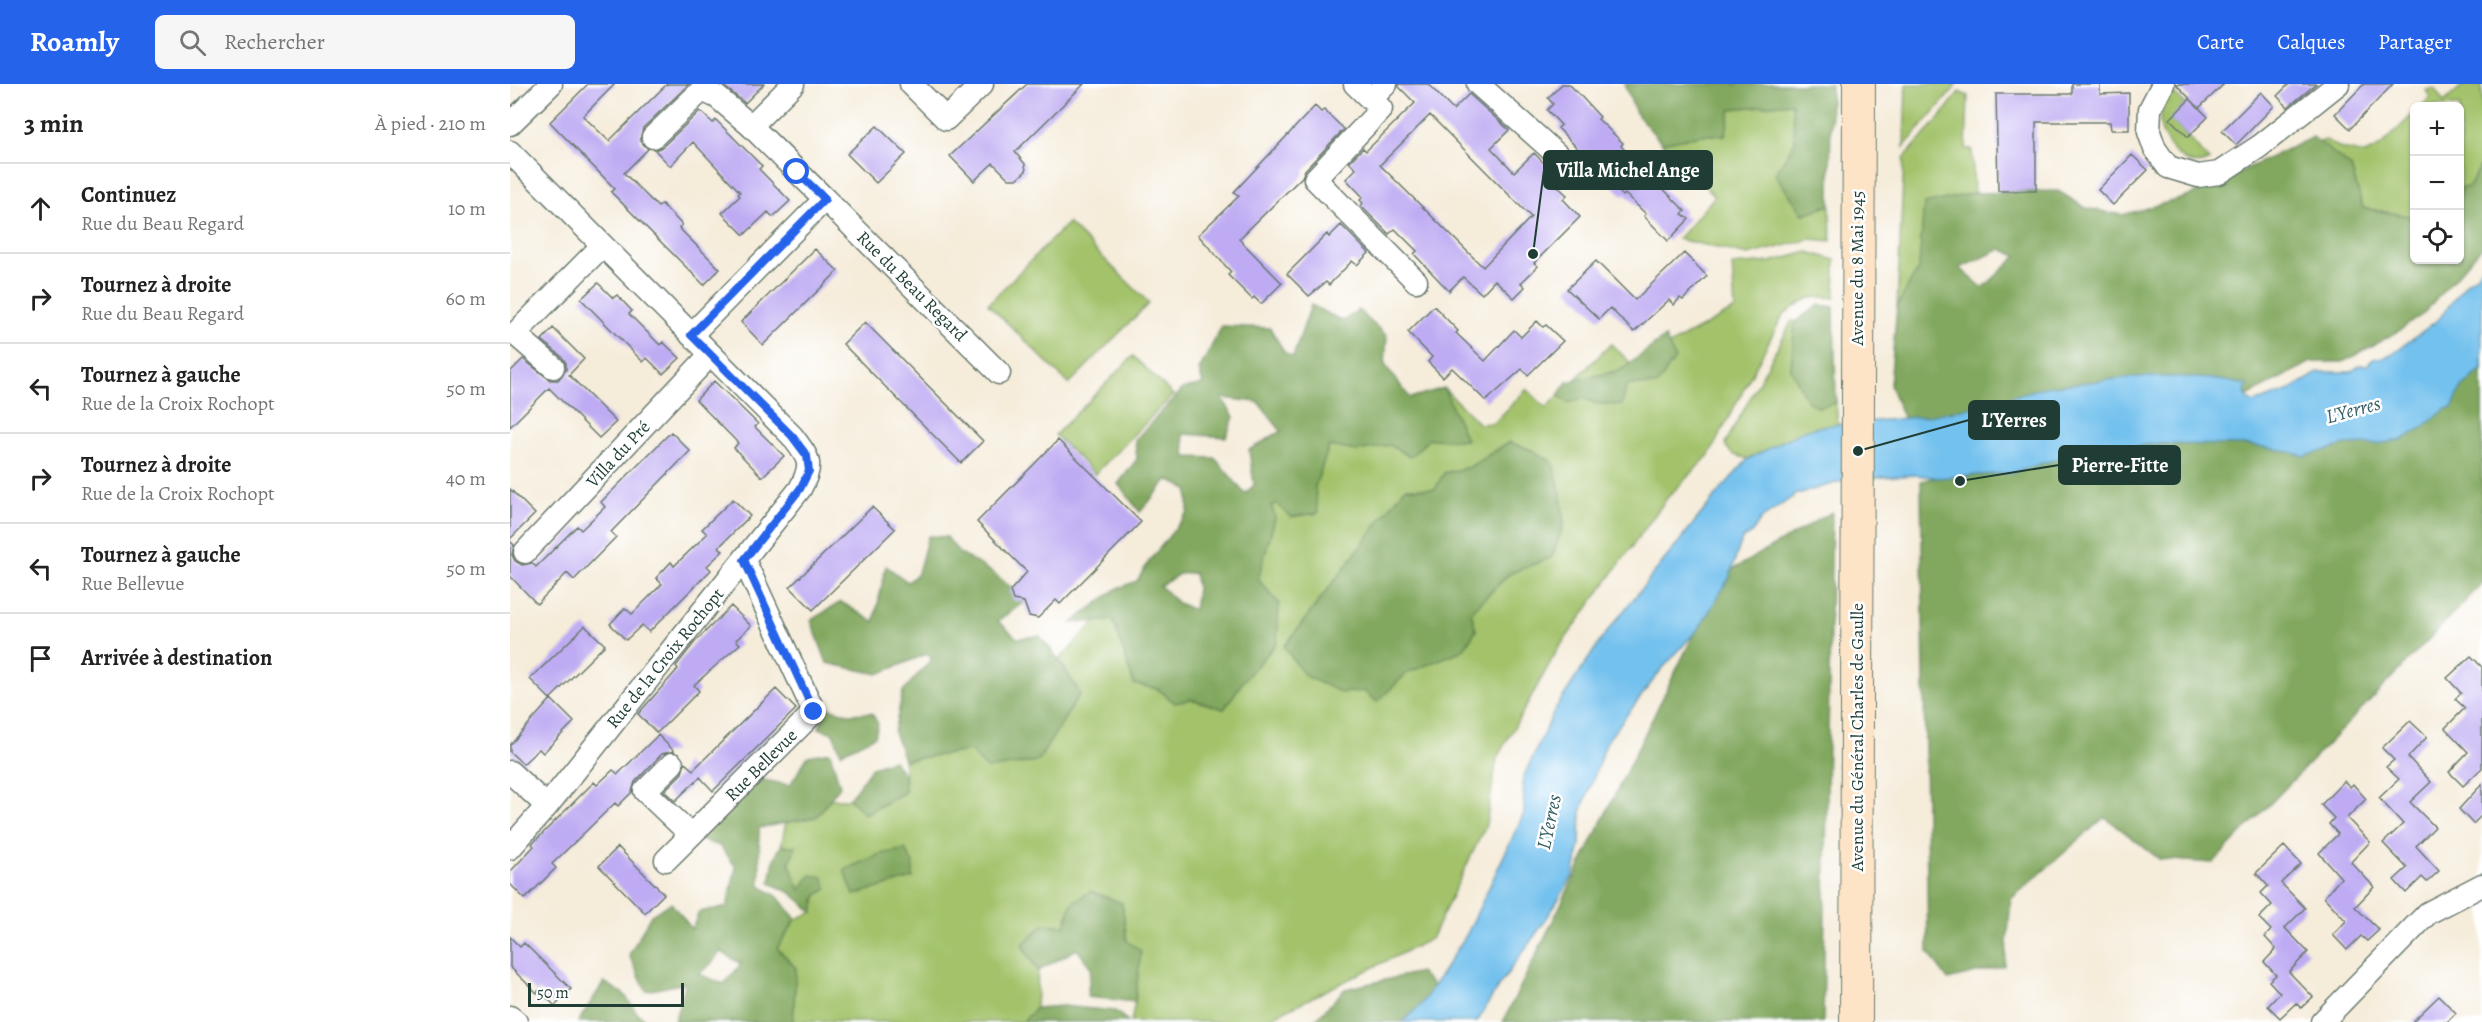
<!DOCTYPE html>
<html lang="fr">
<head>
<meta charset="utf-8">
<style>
	:root { --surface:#fff; --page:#f6f6f6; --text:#222; --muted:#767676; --line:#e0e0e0; --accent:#2563eb }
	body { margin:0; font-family:Alegreya,serif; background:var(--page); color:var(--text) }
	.controls { position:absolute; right:18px; top:18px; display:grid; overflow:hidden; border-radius:9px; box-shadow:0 2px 4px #0004 }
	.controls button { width:54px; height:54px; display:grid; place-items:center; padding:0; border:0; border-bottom:2px solid var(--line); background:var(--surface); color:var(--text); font:30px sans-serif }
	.scale { position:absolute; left:18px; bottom:15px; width:156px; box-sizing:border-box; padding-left:6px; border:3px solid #1f3d34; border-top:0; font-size:16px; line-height:21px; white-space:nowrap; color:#1f3d34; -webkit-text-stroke:4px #fff; paint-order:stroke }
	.stop { position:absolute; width:18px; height:18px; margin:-14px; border:4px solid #2563eb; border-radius:50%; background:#fff }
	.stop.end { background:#2563eb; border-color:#fff; box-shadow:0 2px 6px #0008 }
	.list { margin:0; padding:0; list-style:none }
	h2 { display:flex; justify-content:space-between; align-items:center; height:78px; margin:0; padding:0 24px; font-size:26px }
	h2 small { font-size:20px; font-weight:400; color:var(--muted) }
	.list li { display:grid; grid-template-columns:39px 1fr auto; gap:18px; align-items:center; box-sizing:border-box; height:90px; padding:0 24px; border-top:2px solid var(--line) }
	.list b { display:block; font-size:22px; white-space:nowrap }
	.list p { margin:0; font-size:20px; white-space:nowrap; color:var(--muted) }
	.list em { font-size:20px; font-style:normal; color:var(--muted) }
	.icon { flex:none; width:33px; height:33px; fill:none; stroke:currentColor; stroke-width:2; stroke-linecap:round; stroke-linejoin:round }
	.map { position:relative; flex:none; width:1972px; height:938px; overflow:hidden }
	header { display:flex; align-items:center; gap:36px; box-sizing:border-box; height:84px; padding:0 30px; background:var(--accent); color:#fff }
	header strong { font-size:28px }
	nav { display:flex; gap:33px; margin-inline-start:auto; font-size:21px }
	.search { width:420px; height:54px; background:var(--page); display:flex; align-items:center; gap:15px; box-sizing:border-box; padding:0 21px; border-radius:9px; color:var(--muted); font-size:22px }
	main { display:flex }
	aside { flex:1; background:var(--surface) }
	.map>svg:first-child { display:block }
</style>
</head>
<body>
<header>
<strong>Roamly</strong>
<div class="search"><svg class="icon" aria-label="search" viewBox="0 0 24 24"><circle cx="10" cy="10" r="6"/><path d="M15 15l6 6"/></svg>Rechercher</div>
<nav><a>Carte</a><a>Calques</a><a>Partager</a></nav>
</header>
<main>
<aside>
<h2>3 min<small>À pied · 210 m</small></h2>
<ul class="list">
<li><svg class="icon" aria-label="ahead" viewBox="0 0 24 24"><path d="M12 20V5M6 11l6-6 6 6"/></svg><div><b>Continuez</b><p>Rue du Beau Regard</p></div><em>10 m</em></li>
<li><svg class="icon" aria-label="right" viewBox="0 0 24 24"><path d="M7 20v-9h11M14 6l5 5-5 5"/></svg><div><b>Tournez à droite</b><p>Rue du Beau Regard</p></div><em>60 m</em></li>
<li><svg class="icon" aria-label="left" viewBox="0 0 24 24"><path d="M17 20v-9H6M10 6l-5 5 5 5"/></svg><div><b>Tournez à gauche</b><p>Rue de la Croix Rochopt</p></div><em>50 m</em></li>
<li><svg class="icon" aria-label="right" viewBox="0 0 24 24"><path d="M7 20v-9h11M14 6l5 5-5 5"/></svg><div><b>Tournez à droite</b><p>Rue de la Croix Rochopt</p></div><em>40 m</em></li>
<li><svg class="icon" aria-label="left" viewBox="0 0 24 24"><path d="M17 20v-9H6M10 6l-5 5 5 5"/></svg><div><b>Tournez à gauche</b><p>Rue Bellevue</p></div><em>50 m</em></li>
<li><svg class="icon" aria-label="arrive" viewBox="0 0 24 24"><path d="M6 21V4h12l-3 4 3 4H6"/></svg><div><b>Arrivée à destination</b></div></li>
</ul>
</aside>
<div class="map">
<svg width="1972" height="938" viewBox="0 0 1972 938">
	<rect width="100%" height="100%" fill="#fff"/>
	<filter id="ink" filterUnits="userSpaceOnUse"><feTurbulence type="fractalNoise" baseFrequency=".0167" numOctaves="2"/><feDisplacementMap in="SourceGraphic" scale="12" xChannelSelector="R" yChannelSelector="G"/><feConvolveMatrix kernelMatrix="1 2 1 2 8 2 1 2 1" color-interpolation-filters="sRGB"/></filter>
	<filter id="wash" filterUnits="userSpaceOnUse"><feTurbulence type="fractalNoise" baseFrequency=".008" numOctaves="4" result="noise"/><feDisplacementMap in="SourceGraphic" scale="24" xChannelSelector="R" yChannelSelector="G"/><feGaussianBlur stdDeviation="1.35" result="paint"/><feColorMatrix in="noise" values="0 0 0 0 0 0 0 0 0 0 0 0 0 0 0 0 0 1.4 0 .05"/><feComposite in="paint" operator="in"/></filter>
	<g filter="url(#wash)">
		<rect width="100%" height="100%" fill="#f5ecda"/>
		<!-- green -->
		<path fill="#a3c26a" stroke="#61804f" stroke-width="1.5" fill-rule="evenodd" d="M1396 0H1446L1443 6 1394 63Z
			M1954 0H1972V79L1959 104H1950V22H1911L1920 14 1916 6 1924 4 1934 18Z
			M1449 8 1458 12 1456 65H1462L1464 109 1414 120 1409 183 1387 222 1394 74 1432 31Z
			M1662 8 1675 20 1661 35 1699 76C1677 90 1651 59 1650 38 1650 26 1656 17 1662 8Z
			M1282 19 1293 130 1320 121 1321 157 1301 155 1238 171 1168 155 1205 112 1152 59 1190 51H1215L1221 25Z
			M1904 29V133L1853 124 1841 83 1809 58 1816 56 1832 65 1855 70 1871 62Z
			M558 139 639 219 559 300 478 220Z
			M1298 168 1325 176V214C1298 210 1294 216 1273 231L1199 371 1157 414 1048 565 987 674 976 741 921 855 752 938H621L625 918 612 819H562L555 842 512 861 528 887 526 924 513 938H283L286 884 267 864 286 835 303 828 306 812 290 807 279 779 286 763 271 762 276 738 306 733 320 715H339L355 730 395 708 394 676 460 667 570 610 549 576 585 538 603 536 624 600 648 605 665 619 681 615 714 625 734 596 769 520 748 495 765 434 761 421 805 403 819 362 847 367 880 361 900 372 919 355 956 356 934 304 969 340 984 339 1017 305 1036 324 1101 260 1123 281 1225 225 1222 181 1260 178ZM999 358 1043 378 1051 411 1054 439 1042 473 999 490 961 528 966 546 953 566 897 589 867 617 854 607 774 563 895 404 925 405 934 389 960 383Z
			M1282 237 1285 238 1281 285 1308 323 1326 319 1328 341 1295 346 1238 375 1222 370 1215 360Z
			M623 272 663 311 585 390 545 351Z"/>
		<!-- forest -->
		<path fill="#82a85e" stroke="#507249" stroke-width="1.5" fill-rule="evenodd" d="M1114 0H1321L1320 121 1293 130 1265 90 1285 58 1282 19 1221 25 1215 51H1190L1152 59 1126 29Z
			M1803 53 1841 83 1853 124 1904 133V176H1950V104L1959 103 1972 79V163L1913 230 1887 248 1833 278H1801L1726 318 1397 343 1380 301 1387 222 1409 183 1414 120 1464 109 1548 107 1576 124 1612 131 1677 113ZM1491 165 1507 172 1473 204 1450 184Z
			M801 221 833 237 848 226 877 252 875 281 900 314 934 304 956 356 919 355 900 373 880 361 847 367 819 362 805 403 808 429 781 433 767 420 761 421 765 434 748 495 769 520 767 559 734 596 714 625 681 615 665 619 648 605 624 600 603 536 562 539 606 505 627 497 638 479 678 428V406L658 395 630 428 608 400 627 375 625 356 673 305 693 300 689 286 712 242 760 244 775 269 783 273ZM712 314 748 318 771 347 739 366 744 401 735 410 705 374 676 373 673 350 716 353 724 333ZM684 489 687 504 684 526 668 519 650 502 669 490Z
			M1309 221 1324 223 1326 319 1308 323 1297 317 1281 285 1285 238Z
			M1155 253 1165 275 1147 301H1117L1112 321 1087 320 1073 314 1058 319 1048 311 1057 298 1111 286Z
			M1972 272V500L1703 779 1649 775 1595 733 1501 815 1495 882 1438 896 1418 868 1411 397Z
			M999 358 1022 366 1043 378 1051 411 1054 439 1042 473 999 490 961 528 966 546 953 566 897 589 867 618 854 607 832 609 795 592 774 563 895 404 925 405 934 389 960 383Z
			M1322 428 1313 938H993L1213 491Z
			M418 452 437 453 449 469 482 488 517 516 488 537 507 554 530 552 549 576 570 610 528 677 477 685 460 667 394 676 384 648 393 607 422 575 417 570 368 590 317 579 301 536 331 518 364 538 376 482 398 498 408 489Z
			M316 623 338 630 362 629 368 640 365 652 331 669 323 649 309 644Z
			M320 668 330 702 306 733 249 744 250 802 267 812 286 835 267 864 286 884 283 938H164L176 899 136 907 119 871 141 831 161 819 182 845 189 828 217 823 226 783 210 762 185 754 227 691 280 701 298 672ZM210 867 231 880 214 900 189 890 203 878Z
			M384 676 394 692 395 708 355 730 339 715 362 683Z
			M271 762H286L279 779 290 806 301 791 313 793 317 805 306 812 303 828 281 809 260 799 264 775Z
			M395 765 403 779V794L344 811 334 786 370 770Z
			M580 807 612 819 617 857 631 867 625 918 577 913 581 884 567 865 528 887 512 861 534 840 555 842 562 819Z
			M910 888 932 911 903 938H803L835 905Z
			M94 898 114 910 127 929 138 938H68Z
			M553 922 605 927 619 938H513L526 924Z"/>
		<!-- water -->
		<path fill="#73c1ee" stroke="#497f91" stroke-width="1.5" d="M1972 182V285L1951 305 1942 324 1936 325 1912 344 1892 356 1866 360 1835 361 1795 372 1772 366 1739 361 1641 360 1586 371H1561L1501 389 1428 394 1406 391 1340 395 1287 410 1251 435 1241 450 1232 455 1219 494 1190 543 1151 586 1097 657 1071 728 1070 761 1063 792 1035 837 986 906 967 938H892L911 921 957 850 1014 729 1013 694 1045 625 1093 553 1207 410 1238 375 1295 346 1313 342 1417 332 1473 321 1535 303 1625 293H1670L1704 295 1737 301 1735 308 1737 315 1744 319 1780 306 1809 288H1841L1850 281H1857L1863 275 1875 273 1883 269 1929 235 1957 198 1966 192Z"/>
		<g id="blocks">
			<!-- building -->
			<path fill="#beabf3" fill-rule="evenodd" d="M78 0H105L73 32 99 57 157 0H179L133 44 130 56 138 65 114 89 148 123 152 120 172 141 169 144 210 185 194 201 101 108 105 105 40 38Z
				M211 0H254L235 19Z
				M517 0H574L505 68 515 80 516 87 507 95H499L483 79 464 97 440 72Z
				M889 0H918L943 26 959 10 999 46 981 64 1004 88 1024 69 1039 84 1034 90 1057 111 1053 115 1070 133 1024 179 1028 182 1011 199 1015 203 1004 214 985 196 972 210 953 193 939 207 904 170 907 167 885 145 879 150 851 122 853 119 850 116 853 113 836 95 846 85 839 78 853 64 856 67 905 19 889 3ZM920 31 1021 133 973 183 870 81Z
				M1052 0H1059L1068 9 1090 33 1088 35 1113 59 1111 62 1175 127 1172 130 1179 135 1158 157 1134 132 1136 130 1115 110 1113 112 1048 44 1051 41 1037 26 1043 20 1038 14Z
				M1562 0H1590V10L1619 9V46H1601L1600 38H1526V107H1488L1486 10H1562Z
				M1666 0H1714L1689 24 1698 33 1678 53 1660 35 1680 15 1689 24Z
				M1779 0H1806L1778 23 1767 12Z
				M1854 0H1883L1840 45 1825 30Z
				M1751 8 1764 22 1726 61 1712 47Z
				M805 22 811 28 814 26 834 45 795 86 792 93 729 155 772 199 751 220 744 213 742 215 718 191 721 188 688 151 729 112 724 108Z
				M190 27 203 39 206 36 252 82 249 85 280 117 263 133 258 128 234 151 212 129 230 112 228 110 230 108 183 58 160 82 145 66 152 63Z
				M367 42 396 70 366 99 337 70Z
				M1622 71 1638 86 1603 121 1588 106Z
				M831 141 859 169 847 181 842 177 819 201 816 198 799 212 777 190 817 150 819 153Z
				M305 165 328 187 253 261 231 238Z
				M1174 169 1197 192 1173 216 1170 214 1164 221 1159 216 1124 248 1100 224 1089 235 1057 205 1086 177 1125 216Z
				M88 199 103 214 107 211 122 227 119 230 150 261 153 258 170 274 153 290 137 274 133 278 71 215Z
				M924 222 948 247 946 249 975 277 1004 246 1011 253 1027 237 1033 243 1036 241 1053 257 1018 291 1012 285 976 317 942 284 933 293 918 278 922 273 898 248Z
				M355 238 473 357 451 379 333 260Z
				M43 244 74 275 59 291 106 338 89 354 39 304 0 343V288L13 275 40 296H48L56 286V279L52 273 32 256Z
				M204 297 248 340 245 343 274 372 252 393 224 364 228 359 186 316Z
				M161 348 180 367 101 448 106 453 64 496 57 489 27 520 0 492V457L4 461 2 471 5 477 12 481 22 479 26 483 67 442 71 446 95 423 91 418Z
				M548 356 631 438 550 520 546 516 528 534 519 532 514 518 503 516 500 507 517 488 467 438Z
				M0 405 25 430 0 455Z
				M223 415 240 432 209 463 213 467 197 482 201 486 139 548 132 541 116 556 100 540 115 524 122 530 152 500 146 494 161 478 164 482 197 450 192 445Z
				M362 423 385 445 303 526 280 503Z
				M221 522 241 542 226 556 230 560 184 601 189 607 147 649 128 630 168 585 166 582 185 558Z
				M75 542 95 561 40 615 20 595Z
				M1961 572 1972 583V684L1953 702 1939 688 1958 668 1935 644 1955 624 1945 615 1951 609 1937 594Z
				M266 605 286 625 203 707 190 693 165 717 154 707 172 689 175 679 183 686Z
				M41 615 64 638 33 669 29 665 13 680 0 668V661Z
				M1900 637 1917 653 1898 673 1921 698 1900 718 1925 743 1906 762 1929 787 1917 798 1912 793 1896 809 1884 796 1897 784 1873 759 1893 740 1869 714 1889 695 1876 683 1884 676 1872 664Z
				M148 651 164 667 152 670 125 698 122 708 108 722 105 719 42 780 46 784 15 815 0 800V788L24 762 22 760 84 698 87 701 103 686 108 690Z
				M1834 697 1840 703 1843 700 1856 715 1837 734 1860 758 1841 778 1864 803 1845 823 1869 846 1857 857 1851 852 1837 866 1823 851 1836 837 1814 813 1831 794 1809 769 1828 750 1819 740 1824 734 1811 721Z
				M1972 700V731L1963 740 1949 725Z
				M1774 762 1791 780 1771 799 1795 824 1775 844 1798 868 1779 888 1803 913 1791 924 1786 919 1770 934 1758 922 1770 909 1759 897 1766 891 1754 878 1766 865 1755 853 1761 846 1749 834 1762 821 1751 809 1758 802 1746 789Z
				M108 763 154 810 135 829 89 782Z
				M0 853 10 863 14 859 61 905 45 922 29 906 27 909 0 883Z
				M1929 912 1946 929 1937 938H1902Z"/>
		</g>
	</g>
	<g filter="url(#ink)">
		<use href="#blocks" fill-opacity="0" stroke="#6a7a6e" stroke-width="1.5"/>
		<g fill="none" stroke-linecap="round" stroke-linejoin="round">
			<defs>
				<path id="minor" d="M401 0 436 35 472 0
					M845 0 871 25 805 95 906 197
					M968 0 1053 76
					M1653 0 1640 25 1639 48 1645 65 1658 83 1688 92 1709 89 1750 62 1828 0
					M861 15 876 0
					M0 40 41 0
					M143 53 192 6 207 13 241 42
					M0 68 282 352C299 375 304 378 290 405L37 722 0 764
					M315 115 489 289
					M181 251 315 115 241 42 283 0
					M43 283 5 250 92 162
					M15 468 200 271
					M162 680 135 707 181 751
					M0 688 37 722
					M156 776 304 628 234 476
					M0 933 6 938
					M1812 938 1918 829 1972 801"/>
				<path id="secondary" d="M1346 938 1349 0"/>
			</defs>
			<!-- minor casing -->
			<use href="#minor" stroke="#6a7a6e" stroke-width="25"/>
			<!-- secondary casing -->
			<use href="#secondary" stroke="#6a7a6e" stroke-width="34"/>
			<!-- minor -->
			<use href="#minor" stroke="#fff" stroke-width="22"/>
			<!-- secondary -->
			<use href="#secondary" stroke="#fee4c6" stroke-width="32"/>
		</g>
	</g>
	<g fill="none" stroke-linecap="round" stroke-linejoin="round" filter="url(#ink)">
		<!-- route -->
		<path stroke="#2563eb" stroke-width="8" d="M287 88 315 115 181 251 282 352 297 372 299 387 290 405 234 476 304 628"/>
	</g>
	<g text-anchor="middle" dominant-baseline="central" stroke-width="5" stroke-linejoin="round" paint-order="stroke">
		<!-- street labels -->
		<g font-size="18" fill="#1f3d34" stroke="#fff">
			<text transform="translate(1347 184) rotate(-90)">Avenue du 8 Mai 1945</text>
			<text transform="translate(402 202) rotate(45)">Rue du Beau Regard</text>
			<text transform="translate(108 370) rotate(-47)">Villa du Pré</text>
			<text transform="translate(155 574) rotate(-51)">Rue de la Croix Rochopt</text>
			<text transform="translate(1347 653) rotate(-90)">Avenue du Général Charles de Gaulle</text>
			<text transform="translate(251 681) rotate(-45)">Rue Bellevue</text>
		</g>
		<!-- water labels -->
		<g font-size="20" font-style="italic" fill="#345e62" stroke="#fff">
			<text transform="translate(1843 326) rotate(-15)">L'Yerres</text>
			<text transform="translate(1039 738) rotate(-78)">L'Yerres</text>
		</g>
	</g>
	<!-- callouts -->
	<path fill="none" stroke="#1f3d34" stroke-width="2" d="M1023 170L1034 86M1348 367L1459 336M1450 397L1549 381"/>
	<g fill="#1f3d34" stroke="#fff" stroke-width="2">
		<circle cx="1023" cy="170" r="6"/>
		<circle cx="1348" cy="367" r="6"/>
		<circle cx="1450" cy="397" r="6"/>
	</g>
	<g fill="#1f3d34" stroke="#1f3d34" stroke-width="2">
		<rect x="1034" y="67" width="168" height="38" rx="6"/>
		<rect x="1459" y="317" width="90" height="38" rx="6"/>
		<rect x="1549" y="362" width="121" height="38" rx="6"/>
	</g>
	<g font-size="20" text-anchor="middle" font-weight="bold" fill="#fff">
		<text x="1118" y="93">Villa Michel Ange</text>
		<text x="1504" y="343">L'Yerres</text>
		<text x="1610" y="388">Pierre-Fitte</text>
	</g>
</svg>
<div class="controls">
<button>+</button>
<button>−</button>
<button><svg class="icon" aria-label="locate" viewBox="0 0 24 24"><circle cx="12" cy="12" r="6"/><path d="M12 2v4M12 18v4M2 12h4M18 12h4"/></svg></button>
</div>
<div class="scale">50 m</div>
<div class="stop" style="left:287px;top:88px"></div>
<div class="stop end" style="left:304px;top:628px"></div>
</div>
</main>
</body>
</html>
